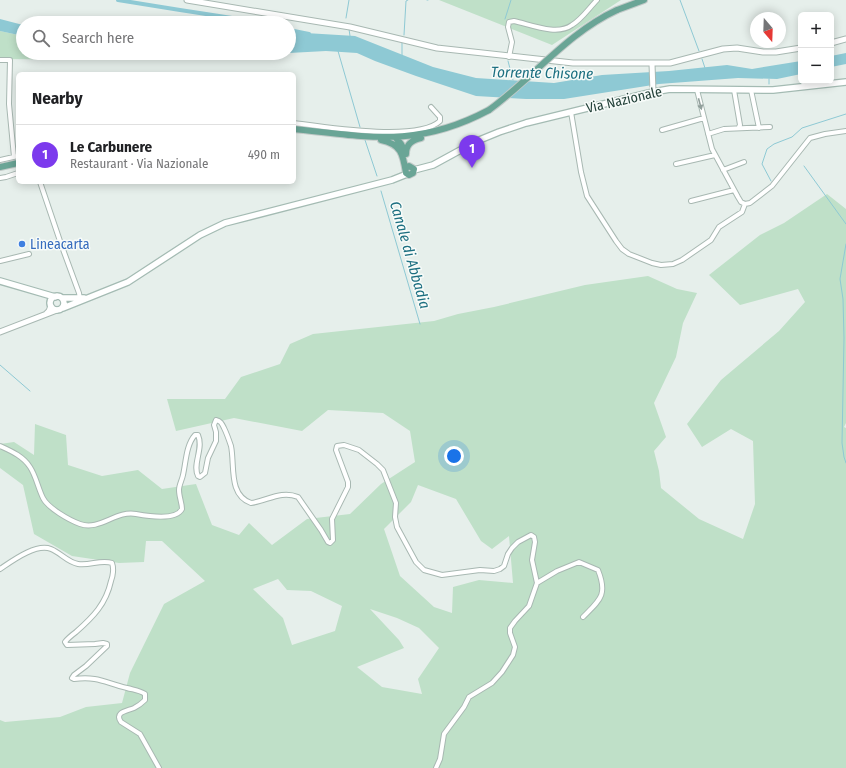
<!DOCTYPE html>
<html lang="en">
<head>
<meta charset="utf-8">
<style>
	:root { --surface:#fff; --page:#f2f2f2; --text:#202124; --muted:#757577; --line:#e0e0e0; --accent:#7c3aed }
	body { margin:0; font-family:"Fira Sans Condensed",sans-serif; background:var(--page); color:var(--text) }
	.controls { position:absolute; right:12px; top:12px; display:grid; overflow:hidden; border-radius:6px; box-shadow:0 2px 10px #0003 }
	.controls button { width:36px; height:36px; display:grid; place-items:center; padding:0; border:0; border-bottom:1px solid var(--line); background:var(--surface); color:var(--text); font:20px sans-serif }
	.compass { position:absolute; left:750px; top:12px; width:36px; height:36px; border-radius:50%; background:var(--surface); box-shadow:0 2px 10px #0003; rotate:161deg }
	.you { position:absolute; left:454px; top:456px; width:14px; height:14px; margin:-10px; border:3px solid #fff; border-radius:50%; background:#1a73e8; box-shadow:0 0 0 6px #1a73e833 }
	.badge { display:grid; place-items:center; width:26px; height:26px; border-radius:50%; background:var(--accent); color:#fff; font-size:13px; font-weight:700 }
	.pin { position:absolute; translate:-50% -33px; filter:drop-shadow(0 1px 2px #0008) }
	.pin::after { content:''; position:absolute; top:21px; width:14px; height:12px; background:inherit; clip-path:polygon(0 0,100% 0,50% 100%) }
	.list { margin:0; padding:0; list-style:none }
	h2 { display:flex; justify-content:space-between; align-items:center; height:52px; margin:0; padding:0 16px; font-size:17px }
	h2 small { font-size:13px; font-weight:400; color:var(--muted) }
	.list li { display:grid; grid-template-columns:26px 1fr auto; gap:12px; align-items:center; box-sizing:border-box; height:60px; padding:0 16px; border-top:1px solid var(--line) }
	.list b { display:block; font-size:15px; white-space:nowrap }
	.list p { margin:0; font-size:13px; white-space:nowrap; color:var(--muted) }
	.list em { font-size:13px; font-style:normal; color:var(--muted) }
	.icon { flex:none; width:22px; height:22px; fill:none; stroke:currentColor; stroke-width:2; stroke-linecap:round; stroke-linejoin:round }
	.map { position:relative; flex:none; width:846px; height:768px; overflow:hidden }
	.search { position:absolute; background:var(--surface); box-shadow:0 2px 10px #0003; left:16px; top:16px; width:280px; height:44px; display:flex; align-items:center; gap:10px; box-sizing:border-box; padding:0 14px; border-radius:22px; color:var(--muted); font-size:15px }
	.panel { position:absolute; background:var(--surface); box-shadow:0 2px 10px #0003; left:16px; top:72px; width:280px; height:112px; border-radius:6px }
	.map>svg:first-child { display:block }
</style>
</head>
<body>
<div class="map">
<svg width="846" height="768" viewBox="0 0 846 768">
	<rect width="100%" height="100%" fill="#e6efeb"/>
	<!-- green -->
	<path fill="#bfe0c8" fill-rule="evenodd" d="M439 0H621L552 45Z
		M0 31 23 36V53H91L118 60 0 59Z
		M827 194 846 209V423L844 427 846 428V768H0V720L5 722 60 717 86 707 122 703 130 673 164 604 205 581 162 541H146L144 562 119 563 72 556 34 534 23 485 0 468V444L14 442 34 455 35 424 66 435 68 465 102 476 138 470 162 489 196 484 212 525 239 535 249 523 272 545 307 519 350 514 381 484 415 462 410 431 383 413 328 410 302 431 234 418 176 431 167 399H225L241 377 280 364 290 344 313 334 434 321 458 314 494 307 585 285 648 276 677 289 697 293 683 323 676 357 654 403 666 437 654 451 659 471 661 488 699 519 743 539 755 504 753 441 731 429 702 447 687 424 721 380 779 331 805 302 798 289 740 305 709 275 760 235 784 223ZM418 485 456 499 481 541 492 549 509 536 513 583 479 580 453 587 452 613 434 607 400 576 384 529 411 502ZM278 579 287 590 311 591 342 606 335 631 292 645 283 618 253 589ZM370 609 397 618 419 628 439 648 418 679 422 694 382 687 357 667 404 648 399 640Z"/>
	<!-- water -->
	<path fill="#8ec9d4" d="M0 19 23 25V36L0 31Z
		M289 32 355 36 433 67 476 78 554 83 602 75 669 71 727 65 752 69 801 61V74L777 79 738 78 659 84 564 99H526L476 96 416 76 375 61 357 53 326 51 289 53Z
		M128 53H288L176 55Z
		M846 53V64L831 67V56Z"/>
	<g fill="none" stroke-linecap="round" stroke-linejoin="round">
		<!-- stream -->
		<path stroke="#8ec9d4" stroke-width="1" d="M427 0H428
			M680 0 699 51
			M346 18 349 0
			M505 19 511 0
			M349 29 350 36
			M404 35 406 1 408 0
			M338 51 360 127
			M402 55V42
			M702 59 705 68
			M508 61 513 80
			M769 79V84
			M365 140 377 176
			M804 166 846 224
			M771 181 762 164 767 149 774 144 792 137 802 128 846 114
			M381 191 420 324
			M846 244 840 279 843 299 844 338 842 443 844 457 846 463
			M0 365 30 391"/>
		<!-- canal -->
		<path stroke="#8ec9d4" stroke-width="4" d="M118 0 180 10 232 18 257 23
			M289 30 309 34"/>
		<defs>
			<path id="minor" d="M509 57 512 42 508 27 509 22 514 21C532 25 557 36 572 25 582 19 589 8 597 0
				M0 60H10L9 104 14 157
				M697 90 712 149 738 197 741 202 745 204
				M734 90 740 125 739 127
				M751 90 759 128
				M571 112 581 172 587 196 616 241 622 249 629 254 652 263 661 265 673 264 682 260 711 240 719 227 742 212 745 204
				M294 123C324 127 418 142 440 121V117L431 107
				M662 130 704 118
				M708 134 724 129 770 127
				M0 160 18 156
				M676 164 715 155
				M723 170 744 162
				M0 178 6 177 18 173
				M40 182 61 244 79 293 80 299
				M691 201 734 190
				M745 204 750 203 772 186 810 138 825 134 846 131
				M0 261 29 254
				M0 446C11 451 23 456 30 467 36 476 38 488 43 498 48 508 69 520 80 524 100 531 116 510 136 514 147 516 176 521 182 509 182 503 179 497 179 490 179 485 182 480 183 475 186 462 186 445 195 435H198C204 449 192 464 198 476L200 477 205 473 208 458 216 441V432L214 425 216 420C221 421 222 424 224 428 227 434 229 440 231 446 235 465 228 495 251 503 267 501 281 490 298 497L321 530 328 542 330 543 333 540 332 519 348 487V482L336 450 337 446 344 445 359 450 377 464 383 470 396 503 395 517 397 527 416 562 424 570 442 575 480 570 494 571 500 569 504 566 508 554 512 548 518 542 531 535 534 537 535 542 532 560 537 583 529 606 515 621 510 628V633L515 647 513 655 502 672 492 683 469 697 464 707 444 734 440 759 436 768
				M0 569C12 561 36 543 51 549 61 553 67 562 78 564 90 566 101 559 112 563 114 568 113 576 111 581 106 604 93 617 76 632 72 635 68 638 65 642L67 645 95 644 103 643 107 644V646L86 666 74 675 72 678 74 679C99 676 105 683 127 688 134 690 139 690 145 694V700C142 703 138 706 134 708 127 711 114 712 121 722L140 734 159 768
				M537 583 557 571 579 562 598 570C608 595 600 600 583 617"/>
			<path id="tertiary" d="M187 0 350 27 437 48 573 63H670L723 49 737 48 763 52H776L801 48
				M831 43 846 39
				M652 64 653 92
				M46 314 49 311 51 306
				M0 332 57 310"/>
			<path id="secondary" d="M414 170 433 165 477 141 499 132 526 123 653 92 670 89 773 90 846 82
				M0 281 55 297
				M50 303a7 7 0 1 1 14 0a7 7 0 1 1-14 0Z
				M62 298H84
				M63 308 128 282 200 235 225 223 392 180 407 174"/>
			<path id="primary" d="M617 10 644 0
				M294 129C369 137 418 148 489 110
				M396 138 401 144 406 153
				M381 140C401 144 403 154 406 173L409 175 413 173 414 169 409 166 406 168
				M406 154C406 144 412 140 421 138
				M0 167 18 163"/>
		</defs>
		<!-- minor casing -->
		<use href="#minor" stroke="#a8b8b2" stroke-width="6"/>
		<!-- tertiary casing -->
		<use href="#tertiary" stroke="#a8b8b2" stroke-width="7"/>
		<!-- secondary casing -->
		<use href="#secondary" stroke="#a4bbb3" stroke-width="8"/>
		<!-- primary casing -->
		<use href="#primary" stroke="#c2cac8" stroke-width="8"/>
		<!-- minor -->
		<use href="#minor" stroke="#fff" stroke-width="4"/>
		<!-- tertiary -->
		<use href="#tertiary" stroke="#fff" stroke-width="5"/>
		<!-- secondary -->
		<use href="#secondary" stroke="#fff" stroke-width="5.5"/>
		<!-- primary -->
		<use href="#primary" stroke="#6aa596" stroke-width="6"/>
		<defs>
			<path id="primary-bridge" d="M489 110C533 78 567 33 617 10"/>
		</defs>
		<!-- primary-bridge casing -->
		<use href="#primary-bridge" stroke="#c2cac8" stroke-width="8" stroke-linecap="butt"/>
		<!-- primary-bridge -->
		<use href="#primary-bridge" stroke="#6aa596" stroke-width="6"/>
	</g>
	<!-- one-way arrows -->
	<defs><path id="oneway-solid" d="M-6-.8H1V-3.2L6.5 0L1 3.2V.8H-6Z"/></defs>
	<use fill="#92a09c" href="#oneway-solid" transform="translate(700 104) rotate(75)"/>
	<!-- markers -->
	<circle fill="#3f7fe0" stroke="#f7fbf9" stroke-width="1.5" cx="22" cy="244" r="4"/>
	<g text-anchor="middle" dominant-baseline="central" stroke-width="3" stroke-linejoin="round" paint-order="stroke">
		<!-- street labels -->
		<g font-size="14" fill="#24423a" stroke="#f7fbf9">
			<text transform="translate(624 100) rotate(-13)">Via Nazionale</text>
		</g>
		<!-- shop labels -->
		<g font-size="14" fill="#366cbe" stroke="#f7fbf9" text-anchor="start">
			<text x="30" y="244">Lineacarta</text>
		</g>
		<!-- water labels -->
		<g font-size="15" font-style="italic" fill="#1c6f80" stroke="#f7fbf9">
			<text transform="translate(542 73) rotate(1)">Torrente Chisone</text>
			<text transform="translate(410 255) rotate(74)">Canale di Abbadia</text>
		</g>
	</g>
</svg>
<div class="controls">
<button>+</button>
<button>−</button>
</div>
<svg class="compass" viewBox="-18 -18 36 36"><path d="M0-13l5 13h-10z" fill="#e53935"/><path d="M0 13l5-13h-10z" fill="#757577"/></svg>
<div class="you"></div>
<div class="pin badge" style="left:472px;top:168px">1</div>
<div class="search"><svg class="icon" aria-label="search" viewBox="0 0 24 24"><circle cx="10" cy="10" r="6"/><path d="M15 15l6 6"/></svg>Search here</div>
<section class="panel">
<h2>Nearby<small></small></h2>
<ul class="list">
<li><span class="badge">1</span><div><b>Le Carbunere</b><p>Restaurant · Via Nazionale</p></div><em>490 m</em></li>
</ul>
</section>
</div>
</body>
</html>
